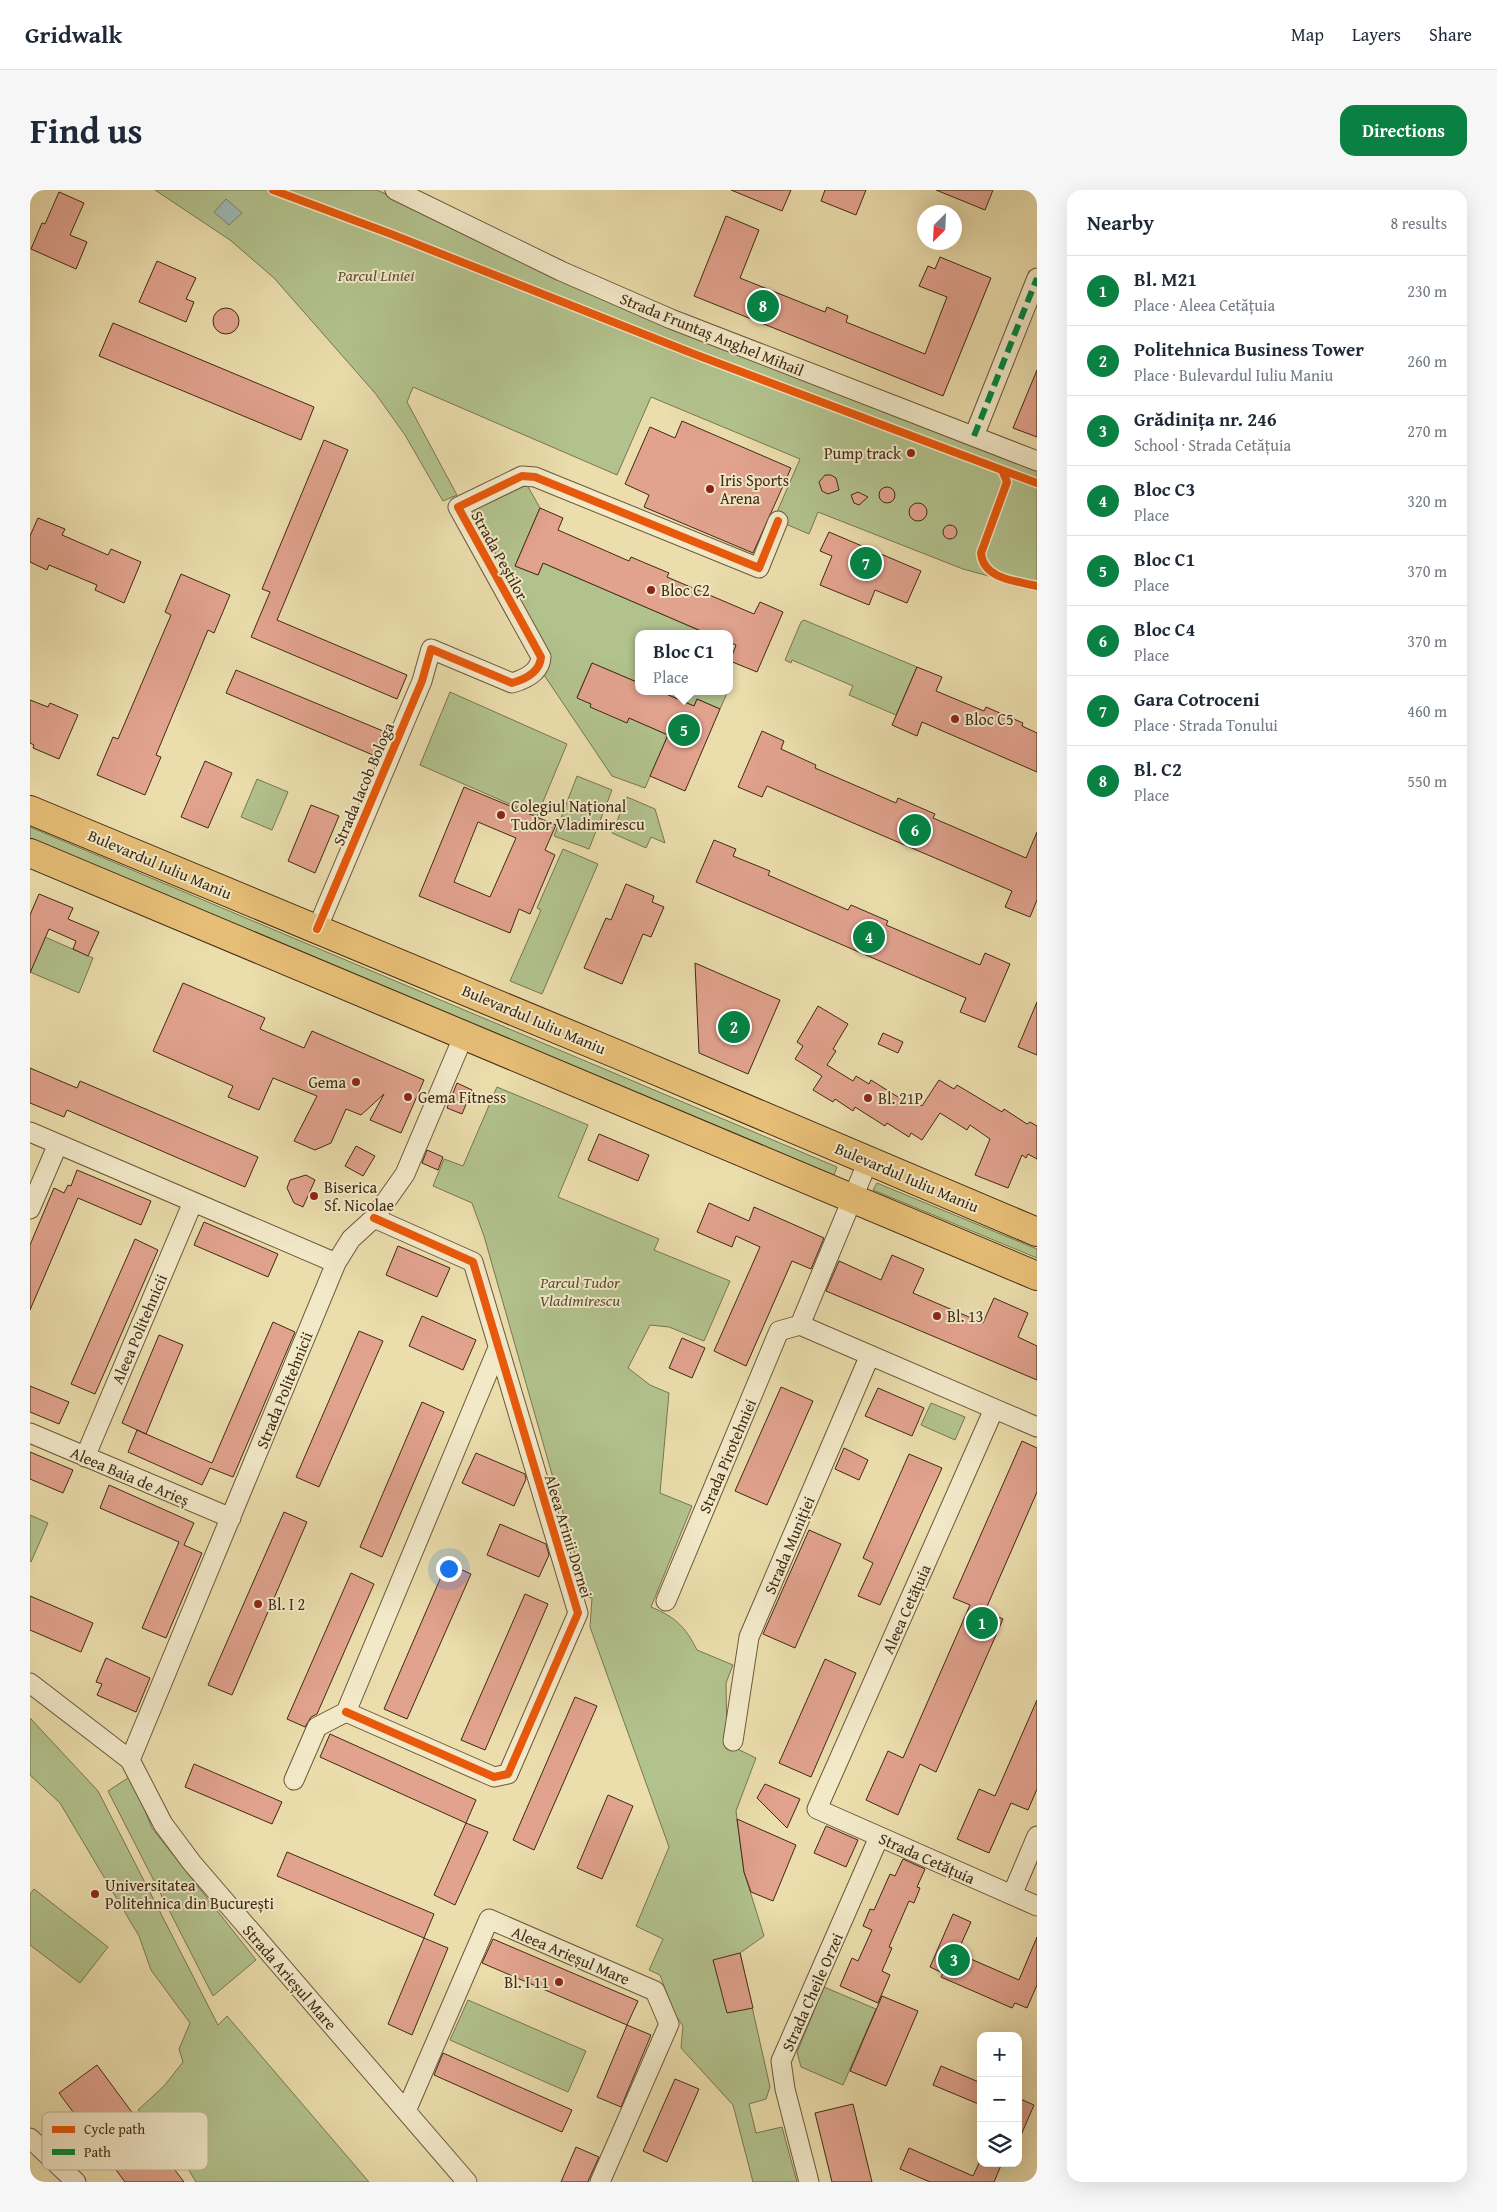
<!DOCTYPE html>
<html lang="en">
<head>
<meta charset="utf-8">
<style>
	:root { --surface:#fff; --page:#f6f6f7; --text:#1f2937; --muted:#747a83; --line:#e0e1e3; --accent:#0b8043 }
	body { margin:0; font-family:"Gentium Book Plus",serif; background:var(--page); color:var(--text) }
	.controls { position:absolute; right:15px; bottom:15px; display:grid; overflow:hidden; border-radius:10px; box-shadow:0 5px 20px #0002 }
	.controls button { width:45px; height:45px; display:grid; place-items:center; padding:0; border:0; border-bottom:1px solid var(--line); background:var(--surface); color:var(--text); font:25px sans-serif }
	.compass { position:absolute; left:887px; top:15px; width:45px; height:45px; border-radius:50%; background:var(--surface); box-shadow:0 5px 20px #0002; rotate:204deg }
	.you { position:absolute; left:418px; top:1378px; width:18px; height:18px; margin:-12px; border:4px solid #fff; border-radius:50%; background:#1a73e8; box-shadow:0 0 0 8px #1a73e833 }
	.badge { display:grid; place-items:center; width:32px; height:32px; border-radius:50%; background:var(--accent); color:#fff; font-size:16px; font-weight:700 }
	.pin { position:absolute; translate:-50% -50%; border:2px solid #fff; box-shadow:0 1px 5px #0006 }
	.popup { position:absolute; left:605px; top:440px; width:98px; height:65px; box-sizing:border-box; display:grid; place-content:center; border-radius:10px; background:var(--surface); filter:drop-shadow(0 1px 4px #0005); font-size:16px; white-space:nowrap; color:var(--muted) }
	.popup b { font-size:19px; color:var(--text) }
	.popup::after { content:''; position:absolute; left:50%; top:100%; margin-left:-10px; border:10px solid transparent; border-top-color:var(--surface) }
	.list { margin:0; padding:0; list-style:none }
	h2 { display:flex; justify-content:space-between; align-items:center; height:65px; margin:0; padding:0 20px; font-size:21px }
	h2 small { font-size:16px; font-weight:400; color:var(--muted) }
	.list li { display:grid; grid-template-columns:32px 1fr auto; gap:15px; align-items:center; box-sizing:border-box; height:70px; padding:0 20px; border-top:1px solid var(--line) }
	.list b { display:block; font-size:19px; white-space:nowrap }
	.list p { margin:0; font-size:16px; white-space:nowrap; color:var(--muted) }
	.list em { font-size:16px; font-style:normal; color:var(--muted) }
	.icon { flex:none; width:28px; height:28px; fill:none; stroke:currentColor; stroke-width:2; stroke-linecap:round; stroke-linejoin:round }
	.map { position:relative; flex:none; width:1007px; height:1992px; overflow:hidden; border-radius:15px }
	header { display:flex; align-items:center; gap:30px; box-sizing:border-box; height:70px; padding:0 25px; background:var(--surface); border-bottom:1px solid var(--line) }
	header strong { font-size:24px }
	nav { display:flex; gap:28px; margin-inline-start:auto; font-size:18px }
	.intro { display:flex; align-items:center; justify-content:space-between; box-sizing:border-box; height:120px; padding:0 30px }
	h1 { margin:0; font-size:35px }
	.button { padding:12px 22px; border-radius:15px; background:var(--accent); color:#fff; font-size:18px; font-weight:700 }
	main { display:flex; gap:30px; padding:0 30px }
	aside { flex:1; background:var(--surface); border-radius:15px; box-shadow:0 5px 20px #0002 }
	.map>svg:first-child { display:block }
</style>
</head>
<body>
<header>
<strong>Gridwalk</strong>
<nav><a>Map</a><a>Layers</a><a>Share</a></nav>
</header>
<div class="intro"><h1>Find us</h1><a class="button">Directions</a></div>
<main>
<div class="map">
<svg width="1007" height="1992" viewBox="0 0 1007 1992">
	<rect width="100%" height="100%" fill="#ebddac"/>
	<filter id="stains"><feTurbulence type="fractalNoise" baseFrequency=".004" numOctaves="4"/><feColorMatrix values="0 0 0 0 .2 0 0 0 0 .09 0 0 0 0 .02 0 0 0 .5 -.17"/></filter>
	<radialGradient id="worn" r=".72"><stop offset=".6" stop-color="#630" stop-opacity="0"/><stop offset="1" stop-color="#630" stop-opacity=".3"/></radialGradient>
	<!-- green -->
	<path fill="#b2c28d" stroke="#797650" d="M125 0H347L641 136 1007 278V399L933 379 788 322 779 344 744 329 770 269 621 207 587 285 383 197 377 212 427 305 413 311 375 245 345 203 244 88 200 50Z
		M497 295 510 318 485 376 508 385 513 373 678 444H609V493L562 473 547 507 597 532 599 528 638 545 615 598 582 586 512 482 440 334 448 313Z
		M774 430 887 477 866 525 819 505 823 496 762 470 761 473 755 470 771 432Z
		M629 501H698L690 519 667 509 664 516Z
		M420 502 537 554 507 626 390 575Z
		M547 586 582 600 559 659 524 646Z
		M227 589 258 602 242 640 211 627Z
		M597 607 625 619 635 653 621 647 616 658 582 643Z
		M0 637 807 977 804 985 0 648Z
		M533 659 568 674 512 804 480 791 511 720 507 718Z
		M15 747 63 768 49 803 0 782Z
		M467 897 558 935 528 1007 629 1049 624 1060 700 1091 674 1151 639 1137 620 1135 598 1178 620 1195 639 1203 630 1303 662 1316 621 1417C645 1427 655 1436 667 1460L703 1475 696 1493 697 1554 726 1568 706 1621 714 1682 734 1746 710 1763 740 1897 736 1909 719 1914 726 1943 752 1937 767 1992H723L703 1915 651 1858 653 1836 644 1823 630 1785 619 1780 633 1749 606 1736 639 1657 560 1437 562 1408 557 1407 454 1046 442 1013 403 996 414 969 433 976Z
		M847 993 1007 1059V1068L843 1000Z
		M901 1213 935 1227 925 1250 891 1235Z
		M0 1325 18 1333 1 1372 0 1371Z
		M0 1528 68 1601 188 1835 197 1826 339 1992H166L142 1952 108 1920 134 1896 153 1872 149 1859 160 1833 121 1780 109 1746 30 1613 0 1585Z
		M101 1586 122 1638 226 1770 183 1806 78 1601Z
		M4 1699 78 1757 50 1793 0 1755V1704Z
		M794 1797 846 1819 813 1895 771 1877 767 1862Z
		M438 1810 556 1861 538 1902 420 1850Z"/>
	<!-- water -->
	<path fill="#9cbab4" stroke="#778074" d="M196 9 212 23 199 35 184 22Z"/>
	<!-- building -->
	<path fill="#e1a28e" stroke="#402a13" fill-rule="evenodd" d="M701 0H761L752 21Z
		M795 0H836L826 25 791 11Z
		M906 0H963L955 20Z
		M29 2 54 13 40 45 57 52 46 79 1 59 12 33 15 34Z
		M696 26 729 40 710 88 795 122 797 117 818 126 816 132 895 164 917 107 889 96 898 76 905 79 910 67 961 88 913 206 664 106Z
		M127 71 166 88 156 109 164 112 156 132 109 112Z
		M183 131a13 13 0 1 1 26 0a13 13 0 1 1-26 0Z
		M83 133 284 217 271 250 69 166Z
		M1007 180V247L983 238Z
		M652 231 761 278 723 363 614 317 619 305 595 294 620 237 645 248Z
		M294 250 318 260 247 430 377 485 367 509 221 447 240 402 232 399Z
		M795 285H801L806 288 809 300 798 304 792 301 789 292Z
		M849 305a8 8 0 1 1 16 0a8 8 0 1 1-16 0Z
		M828 302 838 307 829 315 824 313 821 305Z
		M879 322a9 9 0 1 1 18 0a9 9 0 1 1-18 0Z
		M510 318 533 328 528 340 599 371 601 367 639 383 637 387 724 424 730 412 753 422 727 482 700 471 706 455 699 452V444H678L513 373 508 385 485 376Z
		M8 328 35 339 32 345 78 365 81 359 111 372 94 413 65 400 67 395 19 375 17 380 0 372V346Z
		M913 342a7 7 0 1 1 14 0a7 7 0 1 1-14 0Z
		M799 342 891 381 877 413 845 400 839 415 790 395 802 366 790 361Z
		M151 384 200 405 184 443 178 440 126 565 131 567 115 605 67 585 83 547 88 549 141 425 135 422Z
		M562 473 609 493V501H629L664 516 667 509 690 519 655 601 620 586 638 545 599 528 597 533 560 517 561 514 547 508Z
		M887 477 912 487 906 501 954 521 956 517 993 533 992 536 1007 543V582L892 532 887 546 862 535Z
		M206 480 353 541 343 565 196 503Z
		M0 510 18 517 20 513 48 525 29 569 3 558 4 555 0 553Z
		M732 541 754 551 751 559 786 575 785 578 866 613 868 608 905 624 903 628 996 668 1007 642V710L1000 727 975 717 982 701 737 596 732 607 708 597Z
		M175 571 202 583 178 638 151 627Z
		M434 597 526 635 515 660 525 665 500 724 489 719 480 743 389 706ZM448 632 486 648 460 707 424 692Z
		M281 615 309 626 285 683 258 671Z
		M684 650 706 659 703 666 740 681 738 685 818 720 821 715 858 731 856 735 950 775 955 763 980 774 955 832 930 822 936 808 666 692Z
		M596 694 624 706 622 712 634 717 621 747 613 744 592 794 554 778 576 728 581 730Z
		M9 704 43 718 38 729 69 742 58 766 43 759 46 751 19 739 0 783V725Z
		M665 773 750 810 718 884 669 863Z
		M153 793 235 828 230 839 274 858 282 841 394 890 371 943 340 930 354 904 331 925 316 919 301 953 285 960 264 951 287 906 243 888 229 920 198 907 203 896 123 861Z
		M1007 812V865L988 857Z
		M788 816 818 834 803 859 806 861 797 875 823 891 826 886 839 894 841 890 868 907 871 903 892 916 909 890 924 899 927 895 972 922 974 919 997 934 1000 932 1007 936V969L998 964 996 968 992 965 978 998 945 985 960 949 940 935 937 940 910 923 892 950 881 943 879 947 857 933 855 936 825 917 823 921 805 909 803 912 783 900 792 886 765 869 773 856 767 852Z
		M853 843 873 852 868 863 848 854Z
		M0 878 47 898 50 891 228 967 215 997 37 920 34 927 0 913Z
		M427 893 442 900 432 924 417 918Z
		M569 944 619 965 608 991 558 970Z
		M326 956 345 966 333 986 315 976Z
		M397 960 413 967 408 980 392 973Z
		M47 980 121 1011 111 1035 48 1008 0 1120V1055L24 998 34 1003 38 995 41 996Z
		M276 985 285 990 273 1017 264 1013 257 998 260 990Z
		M679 1013 719 1031 724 1017 794 1048 781 1079 762 1071 716 1176 684 1161 730 1057 706 1046 702 1057 667 1042Z
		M174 1032 248 1064 238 1087 164 1055Z
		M105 1049 128 1060 65 1204 41 1194Z
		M368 1056 420 1078 407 1107 356 1085Z
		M862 1065 894 1079 883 1103 953 1133 964 1108 998 1123 988 1147 1007 1156V1190L796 1101 809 1071 851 1090Z
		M392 1126 446 1150 433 1180 379 1156Z
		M243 1132 265 1142 203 1287 180 1278 172 1295 98 1262 107 1240 182 1273Z
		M329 1141 353 1151 289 1297 266 1287Z
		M129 1145 153 1155 116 1244 92 1233Z
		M652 1148 675 1158 662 1188 639 1178Z
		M0 1196 39 1212 29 1234 0 1222Z
		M751 1197 783 1211 737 1315 705 1301Z
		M848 1198 894 1218 882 1246 835 1226Z
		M392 1212 414 1222 352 1367 330 1357Z
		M992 1251 1007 1258V1302L955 1421 973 1429 906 1582 890 1574 868 1625 836 1610 858 1561 873 1568 940 1415 923 1408Z
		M814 1258 838 1270 829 1290 805 1279Z
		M0 1262 43 1280 33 1303 0 1289Z
		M446 1263 495 1284 496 1289 484 1316 432 1293Z
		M879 1264 912 1278 850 1415 828 1406 843 1373 833 1368Z
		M79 1295 164 1333 154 1355 172 1363 136 1448 112 1438 149 1352 70 1318Z
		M254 1322 277 1332 202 1505 178 1495Z
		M470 1334 516 1354 519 1365 509 1387 457 1365Z
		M779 1340 811 1354 765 1458 733 1444Z
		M417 1373 441 1384 377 1529 354 1519Z
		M321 1383 344 1394 287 1524 281 1527 275 1537 257 1529Z
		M495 1404 518 1414 455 1560 431 1550Z
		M0 1406 63 1433 51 1462 0 1440Z
		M76 1468 120 1488 106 1522 67 1505 72 1494 66 1492Z
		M795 1469 826 1483 781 1587 749 1573Z
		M545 1507 567 1516 504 1660 483 1650Z
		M1007 1510V1599L998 1620 981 1613 959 1663 927 1649 949 1599 965 1606Z
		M300 1544 446 1610 436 1633 290 1567Z
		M164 1574 252 1612 242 1634 155 1597Z
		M735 1594 770 1609 757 1638 727 1608Z
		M578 1605 603 1616 572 1689 547 1678Z
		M707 1629 766 1655 743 1711 721 1702 714 1682Z
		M436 1633 458 1642 425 1715 404 1705Z
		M796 1636 828 1650 816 1677 784 1663Z
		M257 1662 404 1724 394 1748 247 1686Z
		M873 1669 895 1679 887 1697 890 1698 884 1713 879 1711 859 1757 862 1758 852 1781 860 1785 848 1813 810 1796 822 1768 828 1771 842 1740 833 1736 840 1719 844 1720 860 1684 865 1686Z
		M923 1724 941 1732 927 1763 989 1790 1007 1747V1795L997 1818 985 1813 982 1818 911 1787 913 1783 900 1777Z
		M394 1748 418 1758 382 1845 358 1834Z
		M463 1749 608 1811 597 1835 452 1773Z
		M710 1763 723 1818 697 1823 683 1770Z
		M852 1806 888 1821 856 1896 820 1881Z
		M597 1835 621 1845 591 1917 567 1907Z
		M413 1863 542 1920 532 1942 404 1885Z
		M67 1875 129 1959 154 1992H95L29 1903Z
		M911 1876 951 1893V1915L903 1895Z
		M645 1889 669 1899 637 1972 613 1961Z
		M988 1908 1004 1915 988 1952Z
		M823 1914 842 1992H802L785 1923Z
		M546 1957 569 1967 559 1989 558 1992H531Z
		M879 1958 943 1986 949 1973H972L964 1992H900L870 1979Z"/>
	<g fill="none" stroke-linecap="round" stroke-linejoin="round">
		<defs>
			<path id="minor" d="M365 0 531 81 641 129 1007 271
				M944 246 1007 88
				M287 739 392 491 401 459 482 493C496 489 510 482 511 467L428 317 492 286 505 287 729 378 748 331
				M0 942 306 1073
				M0 1019 28 954
				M770 1135 1007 1237
				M770 1135 838 971
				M964 1219 787 1619 1007 1716
				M0 1243 201 1328
				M55 1267 163 1012
				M636 1411 749 1141 770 1135
				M0 1493 100 1570 133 1634 162 1673 437 1992
				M316 1522 464 1587 478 1584 548 1423 443 1072 344 1028
				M703 1551 719 1447 840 1165
				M100 1570 306 1073 321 1049 344 1028 375 984 434 845
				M264 1590 287 1537 316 1522 468 1158
				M982 1705 1007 1646
				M376 1921 459 1729 625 1801 639 1834 570 1992
				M0 1948 46 1992
				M779 1992 755 1899 751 1871 849 1647"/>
			<path id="primary" d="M0 620 589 865 1007 1042
				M0 663 1007 1086"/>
		</defs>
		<!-- minor casing -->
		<use href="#minor" stroke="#6b5739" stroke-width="21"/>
		<!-- primary casing -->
		<use href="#primary" stroke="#402a13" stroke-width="30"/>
		<!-- minor -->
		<use href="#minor" stroke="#f2e9c9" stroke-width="19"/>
		<!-- primary -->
		<use href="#primary" stroke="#e6be76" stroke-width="28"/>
		<!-- quiet -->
		<path stroke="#00873e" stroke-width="6" stroke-dasharray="12 6" stroke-linecap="butt" d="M944 246 1007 88"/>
		<defs>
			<path id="cycleway" d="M243 0 361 44 664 164 972 280
				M1007 293 972 280 977 292 951 363C953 389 986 391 1007 396
				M287 739 392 491 401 459 482 493C496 489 510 482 511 467L428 317 492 286 505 287 729 378 748 331
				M316 1522 464 1587 478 1584 548 1423 443 1072 344 1028"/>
		</defs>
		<!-- cycleway casing -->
		<use href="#cycleway" stroke="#f2e9c9" stroke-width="11"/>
		<!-- cycleway -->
		<use href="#cycleway" stroke="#e8590c" stroke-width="8"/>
	</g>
	<!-- markers -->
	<g fill="#8f2418" stroke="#f2e9c9" stroke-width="2">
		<circle cx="881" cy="263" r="5"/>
		<circle cx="680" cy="299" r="5"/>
		<circle cx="621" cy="400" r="5"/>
		<circle cx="925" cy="529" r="5"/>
		<circle cx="471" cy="625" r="5"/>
		<circle cx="326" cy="892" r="5"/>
		<circle cx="378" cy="907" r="5"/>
		<circle cx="838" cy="908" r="5"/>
		<circle cx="284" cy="1006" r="5"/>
		<circle cx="907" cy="1126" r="5"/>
		<circle cx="228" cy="1414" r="5"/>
		<circle cx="65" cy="1704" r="5"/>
		<circle cx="529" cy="1792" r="5"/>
	</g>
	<g text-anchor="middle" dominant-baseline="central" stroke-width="4" stroke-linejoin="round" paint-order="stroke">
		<!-- park labels -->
		<g font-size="16" font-style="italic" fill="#5c5032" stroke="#f2e9c9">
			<text x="346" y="85">Parcul Liniei</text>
			<text x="550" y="1092">Parcul Tudor<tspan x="550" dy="18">Vladimirescu</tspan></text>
		</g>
		<!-- street labels -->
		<g font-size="16" fill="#402a13" stroke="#f2e9c9">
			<text transform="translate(682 144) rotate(22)">Strada Fruntaș Anghel Mihail</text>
			<text transform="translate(470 365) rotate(61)">Strada Peștilor</text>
			<text transform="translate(333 594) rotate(-67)">Strada Iacob Bologa</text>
			<text transform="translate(130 674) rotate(23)">Bulevardul Iuliu Maniu</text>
			<text transform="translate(504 829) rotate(23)">Bulevardul Iuliu Maniu</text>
			<text transform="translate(877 987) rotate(23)">Bulevardul Iuliu Maniu</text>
			<text transform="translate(109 1139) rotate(-67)">Aleea Politehnicii</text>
			<text transform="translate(254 1200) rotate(-68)">Strada Politehnicii</text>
			<text transform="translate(697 1266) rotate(-67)">Strada Pirotehniei</text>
			<text transform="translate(100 1286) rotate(23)">Aleea Baia de Arieș</text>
			<text transform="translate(539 1346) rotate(73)">Aleea Arinii Dornei</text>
			<text transform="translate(759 1355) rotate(-67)">Strada Muniției</text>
			<text transform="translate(876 1419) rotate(-66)">Aleea Cetățuia</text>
			<text transform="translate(897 1668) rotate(24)">Strada Cetățuia</text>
			<text transform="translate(541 1765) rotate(23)">Aleea Arieșul Mare</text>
			<text transform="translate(260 1787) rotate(49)">Strada Arieșul Mare</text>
			<text transform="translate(782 1802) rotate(-66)">Strada Cheile Orzei</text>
		</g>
		<!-- poi labels -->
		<g font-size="16" fill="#402a13" stroke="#f2e9c9" text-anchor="start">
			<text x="871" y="263" text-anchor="end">Pump track</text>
			<text x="690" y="290">Iris Sports<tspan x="690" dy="18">Arena</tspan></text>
			<text x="631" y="400">Bloc C2</text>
			<text x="935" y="529">Bloc C5</text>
			<text x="481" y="616">Colegiul Național<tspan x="481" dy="18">Tudor Vladimirescu</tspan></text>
			<text x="316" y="892" text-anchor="end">Gema</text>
			<text x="388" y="907">Gema Fitness</text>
			<text x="848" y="908">Bl. 21P</text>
			<text x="294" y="997">Biserica<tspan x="294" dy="18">Sf. Nicolae</tspan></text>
			<text x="917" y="1126">Bl. 13</text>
			<text x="238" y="1414">Bl. I 2</text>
			<text x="75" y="1695">Universitatea<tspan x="75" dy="18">Politehnica din București</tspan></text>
			<text x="519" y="1792" text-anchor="end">Bl. I 11</text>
		</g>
	</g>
	<!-- legend -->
	<rect x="12" y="1922" width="166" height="58" rx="8" fill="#f2e9c9" stroke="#bdb092" stroke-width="1"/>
	<rect x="22" y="1936" width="23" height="7" fill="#e8590c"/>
	<rect x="22" y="1959" width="23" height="6" fill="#00873e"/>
	<g font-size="14" fill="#402a13">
		<text x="54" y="1944">Cycle path</text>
		<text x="54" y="1967">Path</text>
	</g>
	<rect width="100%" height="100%" filter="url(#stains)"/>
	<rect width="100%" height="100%" fill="url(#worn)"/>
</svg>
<div class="controls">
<button>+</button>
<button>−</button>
<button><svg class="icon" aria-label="layers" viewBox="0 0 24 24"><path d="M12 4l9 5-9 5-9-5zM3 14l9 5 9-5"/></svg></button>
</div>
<svg class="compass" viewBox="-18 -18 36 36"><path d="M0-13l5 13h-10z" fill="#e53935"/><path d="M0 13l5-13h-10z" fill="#747a83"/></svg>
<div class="you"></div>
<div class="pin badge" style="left:952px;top:1433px">1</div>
<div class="pin badge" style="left:704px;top:837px">2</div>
<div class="pin badge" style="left:924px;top:1770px">3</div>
<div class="pin badge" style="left:839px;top:747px">4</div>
<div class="pin badge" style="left:654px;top:540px">5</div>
<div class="popup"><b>Bloc C1</b>Place</div>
<div class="pin badge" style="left:885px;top:640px">6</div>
<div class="pin badge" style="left:836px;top:373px">7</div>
<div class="pin badge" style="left:733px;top:116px">8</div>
</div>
<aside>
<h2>Nearby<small>8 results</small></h2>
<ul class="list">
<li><span class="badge">1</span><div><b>Bl. M21</b><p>Place · Aleea Cetățuia</p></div><em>230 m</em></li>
<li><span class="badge">2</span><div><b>Politehnica Business Tower</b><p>Place · Bulevardul Iuliu Maniu</p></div><em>260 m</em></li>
<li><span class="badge">3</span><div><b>Grădinița nr. 246</b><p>School · Strada Cetățuia</p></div><em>270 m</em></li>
<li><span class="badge">4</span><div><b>Bloc C3</b><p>Place</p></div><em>320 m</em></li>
<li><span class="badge">5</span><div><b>Bloc C1</b><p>Place</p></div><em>370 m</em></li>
<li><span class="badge">6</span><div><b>Bloc C4</b><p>Place</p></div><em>370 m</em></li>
<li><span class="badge">7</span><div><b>Gara Cotroceni</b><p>Place · Strada Tonului</p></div><em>460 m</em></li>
<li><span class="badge">8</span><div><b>Bl. C2</b><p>Place</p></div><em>550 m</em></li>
</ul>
</aside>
</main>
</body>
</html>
